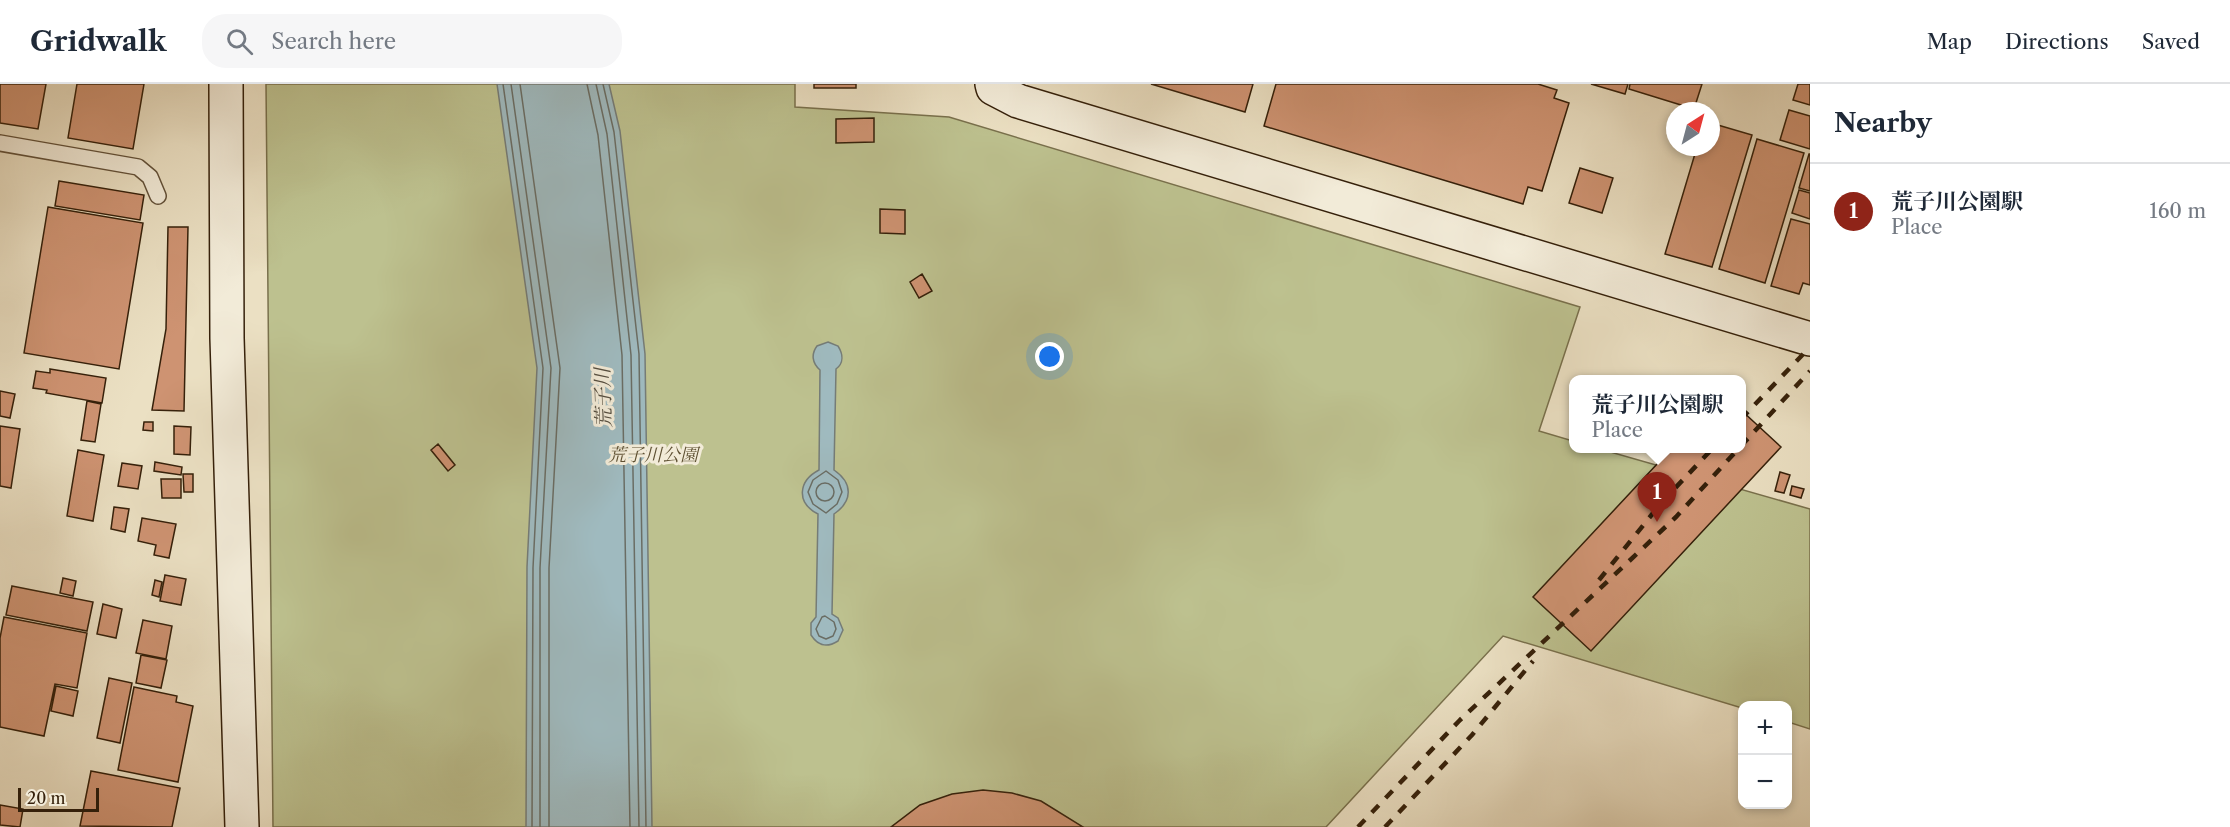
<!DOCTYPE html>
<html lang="en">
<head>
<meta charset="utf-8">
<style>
	:root { --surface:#fff; --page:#f6f6f7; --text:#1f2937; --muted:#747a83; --line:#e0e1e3; --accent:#8f2418 }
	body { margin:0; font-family:"Libre Caslon Text","Noto Serif JP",serif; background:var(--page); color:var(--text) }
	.controls { position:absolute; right:18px; bottom:18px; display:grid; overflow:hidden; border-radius:12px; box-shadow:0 3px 9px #0003 }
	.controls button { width:54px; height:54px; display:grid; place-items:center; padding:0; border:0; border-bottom:2px solid var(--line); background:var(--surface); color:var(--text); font:30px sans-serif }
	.compass { position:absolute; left:1666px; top:18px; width:54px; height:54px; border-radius:50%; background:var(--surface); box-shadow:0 3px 9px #0003; rotate:36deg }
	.scale { position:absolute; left:18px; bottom:15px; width:81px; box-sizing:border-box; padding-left:6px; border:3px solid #35200a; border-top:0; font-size:16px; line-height:21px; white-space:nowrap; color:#35200a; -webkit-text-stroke:4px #f2ebd8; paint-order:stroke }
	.you { position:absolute; left:1050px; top:273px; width:21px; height:21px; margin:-15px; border:4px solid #fff; border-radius:50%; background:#1a73e8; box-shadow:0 0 0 9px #1a73e833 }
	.badge { display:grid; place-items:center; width:39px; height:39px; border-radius:50%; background:var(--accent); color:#fff; font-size:20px; font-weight:700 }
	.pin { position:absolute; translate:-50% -50px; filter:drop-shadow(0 2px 3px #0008) }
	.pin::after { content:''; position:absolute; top:32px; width:21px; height:18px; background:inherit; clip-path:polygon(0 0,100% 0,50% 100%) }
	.popup { position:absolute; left:1569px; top:291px; width:177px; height:78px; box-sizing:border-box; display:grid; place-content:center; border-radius:12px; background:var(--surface); filter:drop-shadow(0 2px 4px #0005); font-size:20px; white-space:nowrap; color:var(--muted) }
	.popup b { font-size:22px; color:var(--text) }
	.popup::after { content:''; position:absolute; left:50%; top:100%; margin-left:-12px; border:12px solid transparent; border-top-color:var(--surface) }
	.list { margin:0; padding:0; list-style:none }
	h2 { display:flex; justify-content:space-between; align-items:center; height:78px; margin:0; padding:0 24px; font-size:26px }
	h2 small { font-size:20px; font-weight:400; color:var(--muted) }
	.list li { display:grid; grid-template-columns:39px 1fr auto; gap:18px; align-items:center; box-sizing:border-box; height:96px; padding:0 24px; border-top:2px solid var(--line) }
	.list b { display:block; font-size:22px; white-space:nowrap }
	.list p { margin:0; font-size:20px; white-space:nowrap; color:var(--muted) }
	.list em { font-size:20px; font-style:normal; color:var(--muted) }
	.icon { flex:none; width:33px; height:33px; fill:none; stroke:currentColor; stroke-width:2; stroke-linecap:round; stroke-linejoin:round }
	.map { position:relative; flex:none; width:1810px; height:743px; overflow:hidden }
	header { display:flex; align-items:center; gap:36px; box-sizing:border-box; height:84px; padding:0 30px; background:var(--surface); border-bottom:2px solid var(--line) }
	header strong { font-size:28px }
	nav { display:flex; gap:33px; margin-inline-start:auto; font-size:21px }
	.search { width:420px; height:54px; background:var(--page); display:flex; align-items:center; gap:15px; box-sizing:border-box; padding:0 21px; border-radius:24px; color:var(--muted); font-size:22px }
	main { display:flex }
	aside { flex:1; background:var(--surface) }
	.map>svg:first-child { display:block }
</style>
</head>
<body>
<header>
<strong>Gridwalk</strong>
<div class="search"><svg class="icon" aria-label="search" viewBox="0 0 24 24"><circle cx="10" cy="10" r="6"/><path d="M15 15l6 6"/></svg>Search here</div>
<nav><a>Map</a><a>Directions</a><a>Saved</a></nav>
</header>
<main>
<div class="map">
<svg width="1810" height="743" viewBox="0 0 1810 743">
	<rect width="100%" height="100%" fill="#ebe0c3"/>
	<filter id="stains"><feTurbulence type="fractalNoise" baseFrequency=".00333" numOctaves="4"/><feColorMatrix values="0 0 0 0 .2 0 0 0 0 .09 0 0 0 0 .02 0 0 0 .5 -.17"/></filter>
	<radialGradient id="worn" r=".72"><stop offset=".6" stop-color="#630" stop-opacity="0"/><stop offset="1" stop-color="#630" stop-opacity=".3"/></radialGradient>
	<!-- green -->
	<path fill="#bdc18f" stroke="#79704c" stroke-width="1.5" d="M266 0H795V23L949 33 1580 223 1539 347 1573 357V364L1600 365 1810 425V645L1788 638V622H1742V624L1503 552 1326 743H273Z"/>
	<!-- water -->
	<path fill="#9fbabf" stroke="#757c77" stroke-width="1.5" d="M497 0H609L620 47 645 270 652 743H526L527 483 537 284Z
		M828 258 838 262C843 270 844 279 836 285L834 386C853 399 853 417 834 430L832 530 838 534 843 546 838 557C827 564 818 562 811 551V539L816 533 818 430C796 419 798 397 819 386L820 286C812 279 811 270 817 262Z"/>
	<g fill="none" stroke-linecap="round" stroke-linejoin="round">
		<!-- shore -->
		<path stroke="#6a6d64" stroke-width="1.5" d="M503 0 543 284 533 484 532 743
			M511 0 551 284 540 484V743
			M520 0 560 284 549 484V743
			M587 0 598 51 622 271 630 743
			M596 0 607 50 631 271 639 743
			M603 0 614 48 639 270 646 743
			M826 387 838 396 842 408 837 420 826 429 813 420 808 408 813 396Z
			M816 408a9 9 0 1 1 18 0a9 9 0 1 1-18 0Z
			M825 532 834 538 836 545 833 552 826 555 819 552 816 545 822 533Z"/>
	</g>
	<!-- building -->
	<path fill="#ce9372" stroke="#35200a" stroke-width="1.5" d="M0 0H46L38 45 0 39Z
		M77 0H144L133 65 68 54Z
		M814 0H856V4H814Z
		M1151 0H1253L1245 28Z
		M1276 0H1538L1557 6 1554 14 1569 19 1542 107 1528 103 1523 120 1264 42Z
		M1591 0H1628L1625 10Z
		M1630 0H1702L1694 25 1629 5Z
		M1798 0H1810V21L1793 16Z
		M1789 26 1810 32V65L1780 56Z
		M874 34V58L836 59V35Z
		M1711 39 1752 51 1712 183 1665 170 1697 63H1711Z
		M1757 55 1804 69 1765 199 1719 185Z
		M1809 70H1810V107L1799 104Z
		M1580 84 1613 94 1602 129 1569 119Z
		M59 97 144 111 140 136 55 122Z
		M1799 106 1810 109V135L1792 129Z
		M48 123 143 139 119 285 24 269Z
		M880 125 905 126V150L880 149Z
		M1791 135 1810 140V201L1803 199 1799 210 1771 202Z
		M168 143H188L184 327 152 326 166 245Z
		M922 190 932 207 919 214 910 198Z
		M50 285 106 294 102 319 46 309 47 306 33 304 36 287 50 289Z
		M0 307 15 310 10 334 0 332Z
		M87 317 101 320 95 358 81 356Z
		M1741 326 1781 363 1591 567 1533 513 1672 364H1741Z
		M144 338H153V347L143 346Z
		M0 342 20 345 11 404 0 402Z
		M174 342 191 343 190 371 174 370Z
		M438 360 455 381 448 387 431 366Z
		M78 366 104 371 93 437 67 432Z
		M155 378 182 383 181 391 154 387Z
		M122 379 142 382 138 405 118 402Z
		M1780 388 1790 391 1784 409 1775 407Z
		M183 390H193V408H184Z
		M161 395H181V414H162Z
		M1792 402 1804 405 1801 414 1790 411Z
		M114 423 129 425 125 448 111 445Z
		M142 434 176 440 169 474 154 471 156 461 138 457Z
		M165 491 186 495 181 521 160 517Z
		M63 494 76 497 73 512 60 509Z
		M155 496 162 498 159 513 152 511Z
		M12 502 93 518 87 547 6 531Z
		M103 520 122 525 116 554 97 550Z
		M4 533 87 549 77 604 55 600 44 652 0 643V554Z
		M143 536 172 542 166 575 136 569Z
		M141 571 167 576 161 604 136 599Z
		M109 594 132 599 120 659 97 654Z
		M56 602 78 607 73 632 51 627Z
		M134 603 177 612 176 618 193 622 178 698 118 686Z
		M91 687 180 704 172 743 80 742Z
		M983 706 1012 709 1041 717 1083 743H891L920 721 952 710Z
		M0 721 23 725 20 743 0 741Z"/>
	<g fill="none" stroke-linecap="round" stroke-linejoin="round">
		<defs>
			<path id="lane" d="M0 59 138 83 150 93 158 112"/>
			<path id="secondary" d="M226 0 227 254 242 743
				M992 0 993 4 1018 17 1810 255"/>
		</defs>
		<!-- lane casing -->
		<use href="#lane" stroke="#625038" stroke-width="18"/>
		<!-- secondary casing -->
		<use href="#secondary" stroke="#35200a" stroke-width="36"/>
		<!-- lane -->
		<use href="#lane" stroke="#f2ebd8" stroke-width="15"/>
		<!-- secondary -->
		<use href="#secondary" stroke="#f2ebd8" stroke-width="33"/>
		<!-- rail -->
		<path stroke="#35200a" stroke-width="4.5" stroke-dasharray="10 10" stroke-linecap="butt" d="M1741 335 1810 263
			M1741 362 1810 287
			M1599 496 1662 418 1713 364
			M1358 743 1460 636 1676 433 1739 364
			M1385 743 1472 651 1533 577"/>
	</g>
	<g text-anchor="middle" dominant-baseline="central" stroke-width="6" stroke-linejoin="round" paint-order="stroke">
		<!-- park labels -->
		<g font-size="18" font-style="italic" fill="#5e5032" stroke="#f2ebd8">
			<text x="653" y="371">荒子川公園</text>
		</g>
		<!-- water labels -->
		<g font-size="20" font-style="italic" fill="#554e40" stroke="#f2ebd8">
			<text transform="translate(603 314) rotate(-92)">荒子川</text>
		</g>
	</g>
	<rect width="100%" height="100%" filter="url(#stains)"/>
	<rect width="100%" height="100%" fill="url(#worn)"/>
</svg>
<div class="controls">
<button>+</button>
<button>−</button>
</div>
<svg class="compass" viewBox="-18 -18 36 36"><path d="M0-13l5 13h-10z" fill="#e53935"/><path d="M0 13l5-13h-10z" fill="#747a83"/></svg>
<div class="scale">20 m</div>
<div class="you"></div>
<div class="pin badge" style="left:1657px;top:438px">1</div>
<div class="popup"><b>荒子川公園駅</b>Place</div>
</div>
<aside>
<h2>Nearby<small></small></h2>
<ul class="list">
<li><span class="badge">1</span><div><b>荒子川公園駅</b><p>Place</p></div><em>160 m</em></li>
</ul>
</aside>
</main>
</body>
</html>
